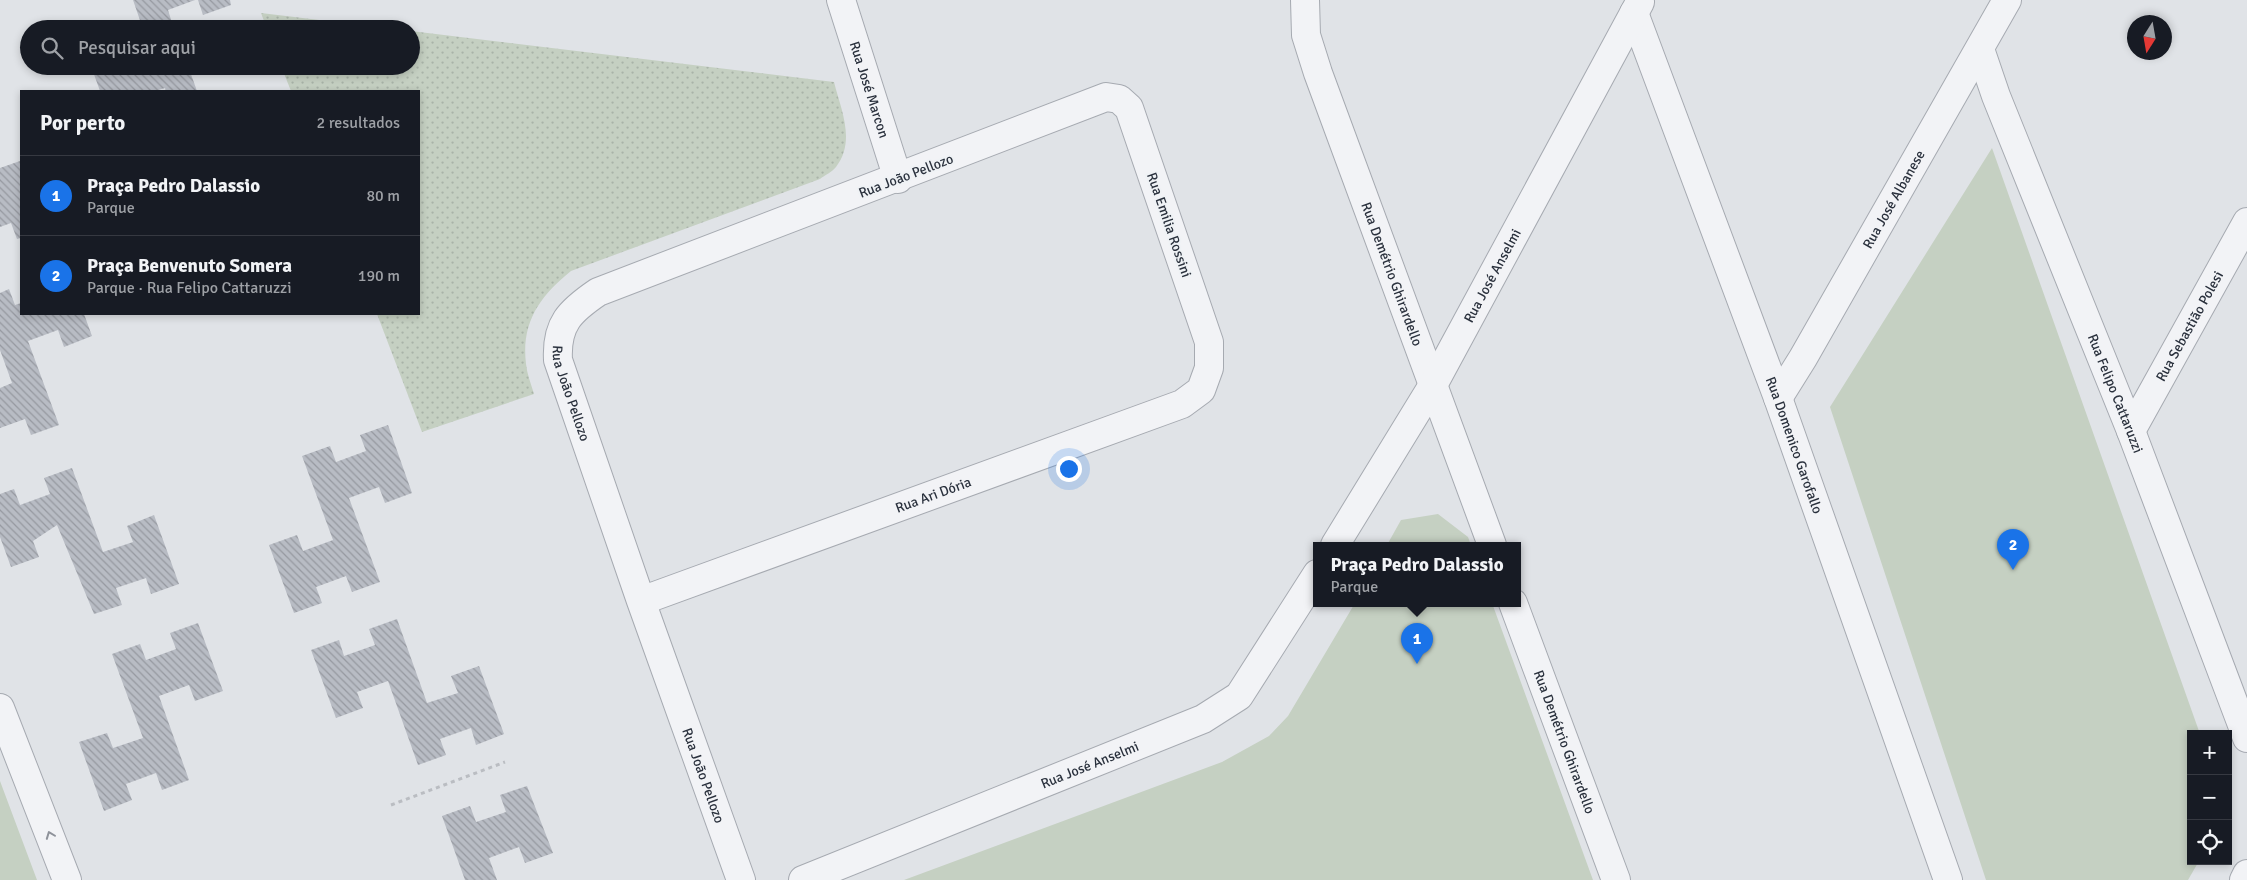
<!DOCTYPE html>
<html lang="pt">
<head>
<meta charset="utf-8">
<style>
	:root { --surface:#171b24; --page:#242831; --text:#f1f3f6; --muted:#9ea1a6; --line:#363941; --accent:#1a73e8 }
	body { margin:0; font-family:Signika,sans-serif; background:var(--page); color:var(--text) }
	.controls { position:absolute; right:15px; bottom:15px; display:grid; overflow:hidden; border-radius:0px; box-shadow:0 2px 8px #0003 }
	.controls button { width:45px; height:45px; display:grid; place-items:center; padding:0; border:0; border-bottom:1px solid var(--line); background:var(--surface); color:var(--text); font:25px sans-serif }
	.compass { position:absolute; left:2127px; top:15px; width:45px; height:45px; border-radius:50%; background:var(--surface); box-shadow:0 2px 8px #0003; rotate:191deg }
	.you { position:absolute; left:1068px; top:468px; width:18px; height:18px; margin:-12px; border:4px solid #fff; border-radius:50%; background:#1a73e8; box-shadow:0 0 0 8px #1a73e833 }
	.badge { display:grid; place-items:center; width:32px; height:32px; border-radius:50%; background:var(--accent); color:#fff; font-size:16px; font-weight:700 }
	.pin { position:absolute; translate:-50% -41px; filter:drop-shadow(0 1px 2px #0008) }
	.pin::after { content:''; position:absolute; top:26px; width:18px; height:15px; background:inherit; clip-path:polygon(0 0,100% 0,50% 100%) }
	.popup { position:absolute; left:1313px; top:542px; width:208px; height:65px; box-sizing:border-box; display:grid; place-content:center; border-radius:0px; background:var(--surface); filter:drop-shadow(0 1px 4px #0005); font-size:16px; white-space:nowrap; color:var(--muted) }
	.popup b { font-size:19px; color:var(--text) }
	.popup::after { content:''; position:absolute; left:50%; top:100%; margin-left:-10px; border:10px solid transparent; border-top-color:var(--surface) }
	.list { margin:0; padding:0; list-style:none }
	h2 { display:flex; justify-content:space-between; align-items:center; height:65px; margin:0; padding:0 20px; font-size:21px }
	h2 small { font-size:16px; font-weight:400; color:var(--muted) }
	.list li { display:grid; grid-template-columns:32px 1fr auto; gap:15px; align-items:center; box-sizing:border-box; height:80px; padding:0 20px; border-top:1px solid var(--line) }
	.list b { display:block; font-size:19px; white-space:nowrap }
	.list p { margin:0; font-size:16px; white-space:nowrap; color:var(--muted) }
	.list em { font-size:16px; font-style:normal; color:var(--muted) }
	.icon { flex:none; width:28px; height:28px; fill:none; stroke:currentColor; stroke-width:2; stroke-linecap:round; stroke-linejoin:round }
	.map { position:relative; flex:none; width:2247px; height:880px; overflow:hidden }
	.search { position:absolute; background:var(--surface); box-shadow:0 2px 8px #0003; left:20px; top:20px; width:400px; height:55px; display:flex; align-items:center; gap:12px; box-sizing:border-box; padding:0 18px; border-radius:28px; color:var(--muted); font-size:19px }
	.panel { position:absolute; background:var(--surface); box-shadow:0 2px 8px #0003; left:20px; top:90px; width:400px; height:225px; border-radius:0px }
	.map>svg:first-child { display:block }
</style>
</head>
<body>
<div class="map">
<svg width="2247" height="880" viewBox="0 0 2247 880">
	<defs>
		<pattern id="garden-dots" width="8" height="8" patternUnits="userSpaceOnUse" patternTransform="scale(1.25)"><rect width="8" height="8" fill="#c5d0c2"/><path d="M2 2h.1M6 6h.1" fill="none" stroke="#a9b3a8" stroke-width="1.8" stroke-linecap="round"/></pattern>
		<pattern id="building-back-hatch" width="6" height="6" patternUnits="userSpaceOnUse" patternTransform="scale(1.25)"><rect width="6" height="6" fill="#b8bcc4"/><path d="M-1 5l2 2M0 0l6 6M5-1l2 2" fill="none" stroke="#9699a0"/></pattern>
	</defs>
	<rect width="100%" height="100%" fill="#e0e3e7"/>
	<!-- green -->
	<path fill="#c5d0c2" d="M1992 148 2200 734H2191V861H2199L2188 880H1986L1830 407Z
		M1438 514 1468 537 1471 545H1387L1401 520Z
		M1355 603H1492L1593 880H904L1222 762 1269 736 1288 716Z
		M0 781 37 880H0Z"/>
	<!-- garden -->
	<path fill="url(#garden-dots)" d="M261 13 394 29H267Z
		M411 31 834 82C841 110 856 141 836 167 832 172 825 175 820 179L571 271C540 296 521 322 526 364 527 374 531 384 534 394L422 432 377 314H419V91H291L281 66H411Z"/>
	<!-- building -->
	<path fill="url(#building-back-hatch)" d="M133 0H195L168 10 174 29H143Z
		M198 0H230L231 5 203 15Z
		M91 66H188L197 91H166L165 88 155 91H100Z
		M20 161 21 238 17 239 11 223 0 227V168Z
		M9 289 15 305 21 303V314H84L92 336 64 347 58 330 28 341 59 425 31 435 25 419 0 428V388L12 383 0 350V293Z
		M388 425 412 493 385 503 379 487 349 498 380 582 352 592 346 576 316 587 322 603 294 613 269 545 297 535 303 551 333 540 302 456 330 446 336 462 366 451 360 435Z
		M72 468 103 552 133 542 127 526 154 515 179 584 151 594 146 578 116 588 122 605 94 614 57 525 33 541 39 557 11 567 0 537V494L14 489 20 505 50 494 44 478Z
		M397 619 427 703 458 693 451 676 479 666 504 734 476 745 471 728 440 739 446 755 418 765 388 681 357 692 363 708 336 718 311 650 339 640 344 656 375 645 369 629Z
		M198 623 223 691 195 701 189 685 159 696 189 780 162 790 156 773 126 784 132 800 104 811 79 742 107 733 113 748 143 738 112 654 140 644 146 660 176 649 170 633Z
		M527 786 553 853 525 863 519 847 489 858 497 880H465L442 816 470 806 476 822 506 812 500 795Z"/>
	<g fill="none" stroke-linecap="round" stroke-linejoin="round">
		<defs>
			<g id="minor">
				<path id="s1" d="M841 0 898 179"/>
				<path id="s2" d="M1305 0 1306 35 1318 73 1492 545"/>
				<path id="s3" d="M1634 13 1778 398 1948 880"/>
				<path id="s4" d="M1980 49 1996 96 2131 431 2247 738"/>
				<path id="s5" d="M1778 398 1803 358 2007 0"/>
				<path id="s6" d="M2131 431 2247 222"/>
				<path id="s7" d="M1335 545 1433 385 1640 2"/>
				<path id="s8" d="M641 601 1182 404 1201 390 1209 368V342L1129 108 1119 99 1106 97 598 292C570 311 556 324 558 360L641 601 741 880"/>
				<path id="s9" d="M1513 603 1616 880"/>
				<path d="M0 708 67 880"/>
				<path id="s10" d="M803 880 1203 719 1239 696 1317 574"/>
				<path d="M2244 880 2247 874"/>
			</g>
		</defs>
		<!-- minor casing -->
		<use href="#minor" stroke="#a6aab1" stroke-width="30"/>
		<!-- path -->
		<path stroke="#babdc2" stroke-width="3" stroke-dasharray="4 4" stroke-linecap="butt" d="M391 805 505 762"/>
		<!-- minor -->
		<use href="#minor" stroke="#f2f3f6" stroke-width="28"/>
	</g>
	<!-- one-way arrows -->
	<defs><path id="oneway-chevron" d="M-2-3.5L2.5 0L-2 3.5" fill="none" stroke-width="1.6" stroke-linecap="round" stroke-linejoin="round" transform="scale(1.25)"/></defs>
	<use stroke="#8e929a" href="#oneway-chevron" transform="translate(50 835) rotate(-111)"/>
	<g text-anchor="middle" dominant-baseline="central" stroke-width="4" stroke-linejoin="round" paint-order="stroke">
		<!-- street labels -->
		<g font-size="14" fill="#2a313d" stroke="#eff2f5">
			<text stroke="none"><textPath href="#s1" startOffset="94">Rua José Marcon</textPath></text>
			<text transform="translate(906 176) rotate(-21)">Rua João Pellozo</text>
			<text stroke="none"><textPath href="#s5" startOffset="230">Rua José Albanese</textPath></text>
			<text transform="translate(1169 225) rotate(71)">Rua Emilia Rossini</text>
			<text stroke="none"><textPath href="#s2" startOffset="289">Rua Demétrio Ghirardello</textPath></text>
			<text stroke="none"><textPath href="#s7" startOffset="312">Rua José Anselmi</textPath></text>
			<text stroke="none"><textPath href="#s6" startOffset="120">Rua Sebastião Polesi</textPath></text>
			<text stroke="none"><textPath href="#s4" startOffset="370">Rua Felipo Cattaruzzi</textPath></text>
			<text stroke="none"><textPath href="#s8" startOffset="1586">Rua João Pellozo</textPath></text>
			<text stroke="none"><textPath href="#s3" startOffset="461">Rua Domenico Garofallo</textPath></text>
			<text stroke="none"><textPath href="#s8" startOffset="311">Rua Ari Dória</textPath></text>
			<text stroke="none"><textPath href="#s9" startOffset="148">Rua Demétrio Ghirardello</textPath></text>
			<text stroke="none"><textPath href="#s10" startOffset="309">Rua José Anselmi</textPath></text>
			<text stroke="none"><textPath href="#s8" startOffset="1991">Rua João Pellozo</textPath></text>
		</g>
	</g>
</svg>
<div class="controls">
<button>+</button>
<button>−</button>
<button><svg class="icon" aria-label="locate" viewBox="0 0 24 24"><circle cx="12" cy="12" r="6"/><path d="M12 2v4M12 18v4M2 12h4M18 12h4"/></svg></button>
</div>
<svg class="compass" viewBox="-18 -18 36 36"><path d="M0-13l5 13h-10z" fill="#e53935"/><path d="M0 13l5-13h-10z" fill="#9ea1a6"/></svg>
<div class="you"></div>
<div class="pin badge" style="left:1417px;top:664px">1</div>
<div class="popup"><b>Praça Pedro Dalassio</b>Parque</div>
<div class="pin badge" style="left:2013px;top:570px">2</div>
<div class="search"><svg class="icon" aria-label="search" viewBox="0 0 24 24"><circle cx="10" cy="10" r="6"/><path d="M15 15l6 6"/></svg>Pesquisar aqui</div>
<section class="panel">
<h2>Por perto<small>2 resultados</small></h2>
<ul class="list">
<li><span class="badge">1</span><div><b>Praça Pedro Dalassio</b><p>Parque</p></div><em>80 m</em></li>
<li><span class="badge">2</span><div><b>Praça Benvenuto Somera</b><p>Parque · Rua Felipo Cattaruzzi</p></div><em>190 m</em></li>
</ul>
</section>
</div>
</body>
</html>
